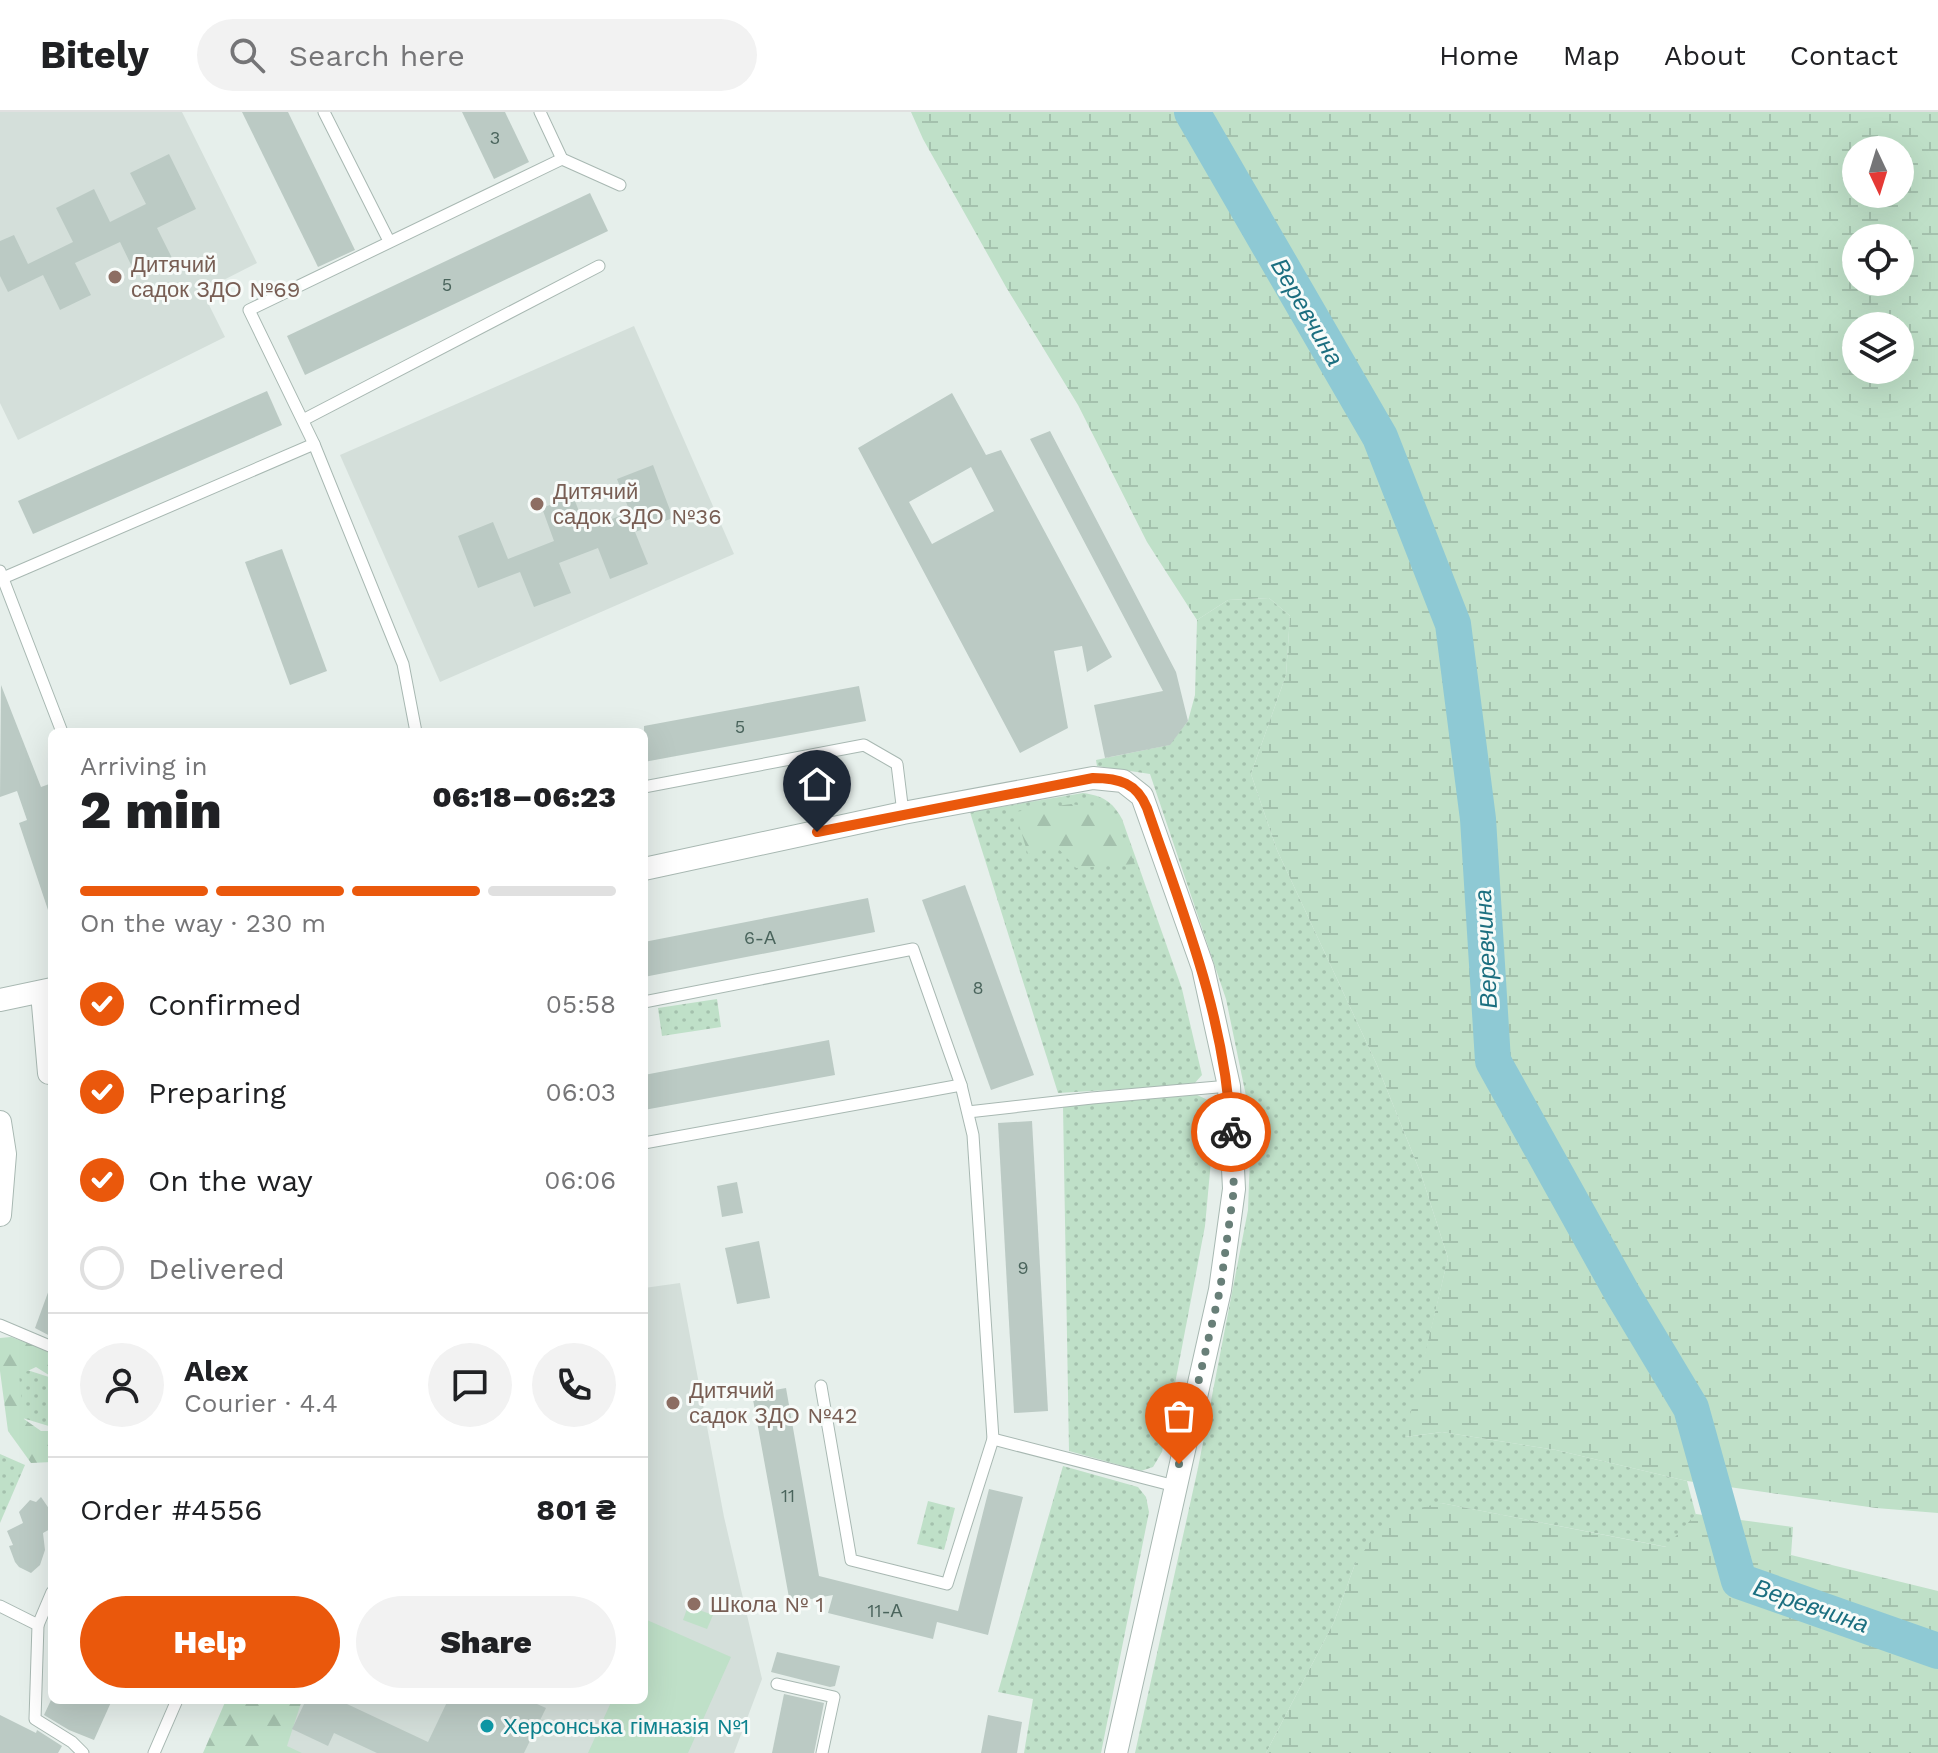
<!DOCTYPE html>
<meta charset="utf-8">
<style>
:root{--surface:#fff;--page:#f2f2f2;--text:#202124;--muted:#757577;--line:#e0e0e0;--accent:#ea580c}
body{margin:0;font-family:"Work Sans",sans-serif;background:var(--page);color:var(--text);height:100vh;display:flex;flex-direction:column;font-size:30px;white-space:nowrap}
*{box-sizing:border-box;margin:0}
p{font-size:26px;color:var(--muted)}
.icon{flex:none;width:44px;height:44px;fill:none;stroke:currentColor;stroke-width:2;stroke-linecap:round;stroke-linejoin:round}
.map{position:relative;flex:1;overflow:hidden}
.panel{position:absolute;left:48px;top:616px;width:600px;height:976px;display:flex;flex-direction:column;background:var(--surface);border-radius:12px;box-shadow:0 8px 32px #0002}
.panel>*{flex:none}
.needle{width:52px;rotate:176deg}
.tools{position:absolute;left:1842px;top:24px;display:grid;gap:16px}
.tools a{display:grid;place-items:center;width:72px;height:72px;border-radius:50%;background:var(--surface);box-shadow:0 8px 32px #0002;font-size:40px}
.pin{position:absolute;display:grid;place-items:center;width:68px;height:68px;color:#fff;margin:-82px -34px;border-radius:50% 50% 50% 0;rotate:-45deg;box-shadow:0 0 8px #0007}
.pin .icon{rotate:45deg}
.courier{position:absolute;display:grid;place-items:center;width:80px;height:80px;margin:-40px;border:6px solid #ea580c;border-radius:50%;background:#fff;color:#222;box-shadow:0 2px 10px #0007}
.summary em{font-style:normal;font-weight:800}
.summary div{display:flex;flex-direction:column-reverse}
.summary{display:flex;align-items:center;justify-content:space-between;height:136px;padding:0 32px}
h1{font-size:52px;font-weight:800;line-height:60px}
.bar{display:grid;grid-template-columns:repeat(4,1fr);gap:12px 8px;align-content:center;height:96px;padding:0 32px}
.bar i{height:10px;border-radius:6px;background:var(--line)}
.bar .on{background:var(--accent)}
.bar p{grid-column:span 4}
.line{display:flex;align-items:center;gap:20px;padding:0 32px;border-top:2px solid var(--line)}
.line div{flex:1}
.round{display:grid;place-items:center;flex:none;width:84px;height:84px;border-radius:42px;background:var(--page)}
ol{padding:0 32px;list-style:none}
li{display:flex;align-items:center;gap:24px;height:88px}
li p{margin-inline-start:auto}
li .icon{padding:8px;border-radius:50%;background:var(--accent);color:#fff;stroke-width:4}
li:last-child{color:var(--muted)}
li i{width:44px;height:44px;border:4px solid var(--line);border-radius:50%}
.cta{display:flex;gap:16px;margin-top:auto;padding:16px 32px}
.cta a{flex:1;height:92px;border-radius:48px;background:var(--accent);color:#fff;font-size:32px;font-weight:800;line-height:92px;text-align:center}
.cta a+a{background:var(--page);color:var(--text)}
header{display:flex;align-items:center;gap:48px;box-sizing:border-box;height:112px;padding:0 40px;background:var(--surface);border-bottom:2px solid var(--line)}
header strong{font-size:38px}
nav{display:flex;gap:44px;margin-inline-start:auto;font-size:28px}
.search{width:560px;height:72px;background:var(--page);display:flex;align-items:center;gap:20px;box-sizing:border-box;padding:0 28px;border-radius:44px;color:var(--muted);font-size:30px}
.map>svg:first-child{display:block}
.built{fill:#d4dfda}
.grass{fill:url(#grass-dots)}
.forest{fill:url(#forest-firs)}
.wetland{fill:url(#wetland-marsh);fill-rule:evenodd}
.pitch{fill:#bfe0c8}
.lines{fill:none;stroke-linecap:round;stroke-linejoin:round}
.river{stroke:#8ec9d4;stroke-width:36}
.building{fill:#bbcac4;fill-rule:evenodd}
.service-casing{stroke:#a8b8b2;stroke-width:13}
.minor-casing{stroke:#a8b8b2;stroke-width:24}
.service{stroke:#fff;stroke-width:11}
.minor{stroke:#fff;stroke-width:22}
.done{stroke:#687f78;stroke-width:8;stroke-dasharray:0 14.4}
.route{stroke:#ea580c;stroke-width:10}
.education-dot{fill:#8d6e63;stroke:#f7fbf9;stroke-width:3}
.culture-dot{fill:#0f9aa8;stroke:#f7fbf9;stroke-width:3}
.labels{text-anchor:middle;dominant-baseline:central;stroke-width:6;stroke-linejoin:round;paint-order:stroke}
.number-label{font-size:18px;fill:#4a645c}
.education-label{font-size:22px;fill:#785e54;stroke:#f7fbf9;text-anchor:start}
.culture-label{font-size:22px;fill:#0d838f;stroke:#f7fbf9;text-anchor:start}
.water-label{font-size:24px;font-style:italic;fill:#1c6f80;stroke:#f7fbf9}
</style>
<header>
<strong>Bitely</strong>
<div class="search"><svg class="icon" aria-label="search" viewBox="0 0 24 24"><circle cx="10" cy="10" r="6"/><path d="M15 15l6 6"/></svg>Search here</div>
<nav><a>Home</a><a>Map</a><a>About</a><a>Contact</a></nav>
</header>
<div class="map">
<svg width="1938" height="1641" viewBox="0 0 1938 1641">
<defs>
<pattern id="grass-dots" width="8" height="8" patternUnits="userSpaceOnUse" patternTransform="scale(2)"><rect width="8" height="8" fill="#bfe0c8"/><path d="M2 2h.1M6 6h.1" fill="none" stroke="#a4c1ad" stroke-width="1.8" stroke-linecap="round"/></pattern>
<pattern id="forest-firs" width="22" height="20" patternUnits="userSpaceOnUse" patternTransform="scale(2)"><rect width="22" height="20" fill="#bfe0c8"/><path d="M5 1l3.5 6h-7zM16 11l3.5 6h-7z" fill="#a4c1ad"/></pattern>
<pattern id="wetland-marsh" width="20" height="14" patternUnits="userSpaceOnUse" patternTransform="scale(2)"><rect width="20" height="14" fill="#bfe0c8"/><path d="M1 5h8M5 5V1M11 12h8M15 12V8" fill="none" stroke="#a4c1ad"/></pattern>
</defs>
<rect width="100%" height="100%" fill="#e6efeb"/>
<g class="built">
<polygon points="0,0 182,0 257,151 202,179 225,225 18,328 0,291"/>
<polygon points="634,214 734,442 440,570 340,343"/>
<polygon points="680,1171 724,1405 762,1567 734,1641 234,1641 259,1588 644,1588 644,1176"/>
</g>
<g class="grass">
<polygon points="1269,486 1290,504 1286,563 1251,662 1277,738 1377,953 1421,1062 1448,1146 1406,1325 1442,1320 1556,1338 1687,1369 1697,1407 1667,1435 1441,1391 1355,1452 1334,1510 1266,1641 1135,1641 1198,1356 1248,1098 1250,1044 1246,984 1226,887 1150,662 1097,654 1096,648 1169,633 1188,609 1195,583 1197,508 1228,488"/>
<path d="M1083 681C1103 684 1112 689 1122 707L1182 877 1202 963 1193 973 1058 981 970 700Z"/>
<polygon points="717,887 721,915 662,924 658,896"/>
<polygon points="1197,983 1210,989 1214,1016 1205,1114 1162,1340 1153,1355 1141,1359 1069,1339 1063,994"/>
<polygon points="21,1256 52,1266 52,1315 6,1301"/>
<polygon points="0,1342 25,1353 0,1411"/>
<polygon points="1063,1354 1138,1375 1146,1385 1149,1400 1101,1641 1024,1641 1033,1587 998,1580"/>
<polygon points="928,1389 955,1396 944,1438 917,1432"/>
</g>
<g class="forest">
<polygon points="1071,692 1111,698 1135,752 1076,756 1057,735 1028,742 1015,700"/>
<polygon points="11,1225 52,1240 52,1265 36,1255 19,1263 24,1307 41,1319 52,1319 52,1350 31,1351 8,1319 0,1259 0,1226"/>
<polygon points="226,1588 302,1588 287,1634 302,1641 203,1641"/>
</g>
<g class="wetland">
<path d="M911 0H1938V1401L1876 1396 1687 1369 1556 1338 1442 1320 1405 1325 1448 1146 1421 1062 1377 953 1277 738 1251 662 1286 563 1290 504 1269 486 1228 488 1197 508 1147 430 1078 293 1006 175 923 27ZM1856 38H1900V82H1856ZM1856 126H1900V170H1856ZM1856 214H1900V258H1856Z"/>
<polygon points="1441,1391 1666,1435 1696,1402 1793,1415 1791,1443 1938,1479 1938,1641 1266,1641 1334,1510 1355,1452 1382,1413 1403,1400"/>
</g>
<g class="pitch">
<polygon points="688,1494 713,1503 707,1517 683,1508"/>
<polygon points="647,1508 731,1545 688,1641 588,1641 612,1588 644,1588 644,1515"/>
</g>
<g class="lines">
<polyline class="river" points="1192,0 1380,325 1453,512 1478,707 1493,949 1622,1181 1691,1296 1739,1469 1938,1539"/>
</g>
<g class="building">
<polygon points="242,0 288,0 355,138 318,155"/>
<polygon points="462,0 505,0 529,50 494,67"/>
<polygon points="169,42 196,97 157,116 172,146 136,163 120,130 75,151 91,183 60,198 43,163 8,180 0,164 0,129 14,123 28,152 73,130 56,96 94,77 110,110 146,92 130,61"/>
<polygon points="590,81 608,119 305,263 287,224"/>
<polygon points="267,279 282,313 33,422 18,389"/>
<path d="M952 281 986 343 1001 338 1112 545 1087 560 1082 534 1054 539 1068 616 1020 641 858 336ZM971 355 994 399 932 432 909 390Z"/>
<polygon points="1050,319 1176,560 1188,609 1170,633 1105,646 1094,593 1163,579 1030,327"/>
<polygon points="653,353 673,406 635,420 648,452 610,467 598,436 559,451 571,481 534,495 520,460 478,476 458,424 493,410 508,447 554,429 542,396 573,384 586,417 630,400 617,367"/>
<polygon points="282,437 327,559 290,573 245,450"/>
<polygon points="1,573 41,675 52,671 52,800 49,801 19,711 27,708 17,679 0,685"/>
<polygon points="859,574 866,609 644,650 644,614"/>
<polygon points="965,773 1034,963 991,978 922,788"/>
<polygon points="868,786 875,820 644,865 644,830"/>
<polygon points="829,928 835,963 644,998 644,963"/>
<polygon points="1032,1009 1048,1299 1014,1301 998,1011"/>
<polygon points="737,1070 743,1101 722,1105 717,1074"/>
<polygon points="759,1129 770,1186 737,1192 725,1136"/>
<polygon points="50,1175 52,1175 52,1225 35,1216"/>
<polygon points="786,1276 819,1464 958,1499 989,1377 1023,1385 988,1523 937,1510 933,1527 828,1501 833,1483 790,1491 752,1282"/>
<polygon points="41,1385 52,1401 52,1416 43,1421 45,1438 40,1453 31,1461 19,1455 15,1450 9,1434 13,1433 7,1419 23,1411 19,1400 30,1388 36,1390"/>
<polygon points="777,1540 840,1554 835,1574 830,1575 771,1560"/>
<polygon points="784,1582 824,1591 814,1641 772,1641"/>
<polygon points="51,1588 112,1588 94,1628 69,1618 44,1603"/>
<polygon points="306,1588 349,1588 347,1592 428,1630 448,1588 528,1588 546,1596 524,1641 377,1641 334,1621 328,1634 292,1617"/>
<polygon points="0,1603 36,1621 37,1618 62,1634 58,1641 0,1641"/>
<polygon points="988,1603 1022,1610 1017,1641 981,1641"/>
</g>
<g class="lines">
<defs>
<g id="service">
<polyline points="324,0 389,129"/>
<polyline points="540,0 562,47 620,73"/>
<polyline points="303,308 599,154"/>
<polyline points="314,332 249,198 562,47"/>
<polyline points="0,459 62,620"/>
<polyline points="3,466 314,332 403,552 416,620"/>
<polyline points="644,675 864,633 897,652 903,701"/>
<polyline points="644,890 913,837 961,973 644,1031"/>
<polyline points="968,1000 1092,986 1229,974"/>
<polyline points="0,1213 52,1235"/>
<polyline points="821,1274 851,1448 947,1472 993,1327 973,1023 961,973"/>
<polyline points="993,1327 1175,1374"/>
<polyline points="0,1494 38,1513 35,1607 72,1630 83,1641"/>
<polyline points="38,1513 52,1480"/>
<polyline points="777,1572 834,1585 822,1641"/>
<polyline points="154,1641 177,1588"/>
</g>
<g id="minor">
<polyline points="644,757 903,701 1093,666 1123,669 1142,684 1203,856 1229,974 1234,1077 1220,1178 1116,1641"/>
<polyline points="42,881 49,961"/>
<polyline points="0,888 52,877"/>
<polyline points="0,1010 5,1042 0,1103"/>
</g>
</defs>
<use href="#service" class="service-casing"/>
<use href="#minor" class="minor-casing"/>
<use href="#service" class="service"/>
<use href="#minor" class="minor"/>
</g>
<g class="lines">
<polyline class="done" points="1179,1352 1220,1178 1234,1077 1231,1020"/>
<path class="route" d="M817 720 1093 666C1119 666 1137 671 1147 696 1184 804 1225 905 1231 1020"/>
</g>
<g class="education-dot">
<circle cx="115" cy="165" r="8"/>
<circle cx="537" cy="392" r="8"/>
<circle cx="673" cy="1291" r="8"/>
<circle cx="694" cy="1492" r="8"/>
</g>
<circle class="culture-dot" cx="487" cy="1614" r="8"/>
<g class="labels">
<g class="number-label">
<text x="495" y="25">3</text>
<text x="447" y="172">5</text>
<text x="740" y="614">5</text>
<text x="760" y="825">6-А</text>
<text x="978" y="875">8</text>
<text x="1023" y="1155">9</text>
<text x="788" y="1383">11</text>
<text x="885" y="1498">11-А</text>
</g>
<g class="education-label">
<text x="131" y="152">Дитячий<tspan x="131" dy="25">садок ЗДО №69</tspan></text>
<text x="553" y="379">Дитячий<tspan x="553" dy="25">садок ЗДО №36</tspan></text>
<text x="689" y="1278">Дитячий<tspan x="689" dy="25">садок ЗДО №42</tspan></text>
<text x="710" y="1492">Школа № 1</text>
</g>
<g class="culture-label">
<text x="503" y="1614">Херсонська гімназія №1</text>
</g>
<g class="water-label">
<text transform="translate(1307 200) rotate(60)">Веревчина</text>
<text transform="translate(1486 837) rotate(-93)">Веревчина</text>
<text transform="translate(1811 1494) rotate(19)">Веревчина</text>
</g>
</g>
</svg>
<div class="tools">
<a><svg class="needle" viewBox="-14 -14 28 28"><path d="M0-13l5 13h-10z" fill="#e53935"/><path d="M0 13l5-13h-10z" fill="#757577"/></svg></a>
<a><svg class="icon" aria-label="locate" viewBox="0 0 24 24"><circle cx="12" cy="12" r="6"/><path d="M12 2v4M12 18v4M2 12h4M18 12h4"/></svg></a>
<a><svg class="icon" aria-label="layers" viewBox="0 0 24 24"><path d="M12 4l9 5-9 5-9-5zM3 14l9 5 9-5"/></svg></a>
</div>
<div class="pin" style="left:1179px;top:1352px;background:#ea580c"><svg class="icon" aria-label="bag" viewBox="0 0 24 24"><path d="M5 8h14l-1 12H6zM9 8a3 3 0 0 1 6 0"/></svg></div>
<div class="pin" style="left:817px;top:720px;background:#1f2937"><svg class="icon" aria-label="home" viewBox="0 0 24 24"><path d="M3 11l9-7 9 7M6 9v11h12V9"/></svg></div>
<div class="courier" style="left:1231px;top:1020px"><svg class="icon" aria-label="bike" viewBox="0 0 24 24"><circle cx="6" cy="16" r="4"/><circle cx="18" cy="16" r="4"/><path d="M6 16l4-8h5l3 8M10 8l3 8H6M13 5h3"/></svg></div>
<section class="panel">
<div class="summary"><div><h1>2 min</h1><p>Arriving in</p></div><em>06:18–06:23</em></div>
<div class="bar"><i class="on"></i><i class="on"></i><i class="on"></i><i></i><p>On the way · 230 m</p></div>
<ol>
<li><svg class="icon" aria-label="check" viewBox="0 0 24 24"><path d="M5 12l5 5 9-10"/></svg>Confirmed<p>05:58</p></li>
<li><svg class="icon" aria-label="check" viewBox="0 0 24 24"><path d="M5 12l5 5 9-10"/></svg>Preparing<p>06:03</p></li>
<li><svg class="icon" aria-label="check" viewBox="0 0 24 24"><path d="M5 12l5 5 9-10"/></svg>On the way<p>06:06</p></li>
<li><i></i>Delivered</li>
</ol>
<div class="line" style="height:144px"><a class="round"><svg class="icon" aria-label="person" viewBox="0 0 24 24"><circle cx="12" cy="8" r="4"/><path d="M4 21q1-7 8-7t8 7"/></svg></a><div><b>Alex</b><p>Courier · 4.4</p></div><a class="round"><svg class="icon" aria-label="chat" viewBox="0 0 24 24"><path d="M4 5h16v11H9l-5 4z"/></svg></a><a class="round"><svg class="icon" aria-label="phone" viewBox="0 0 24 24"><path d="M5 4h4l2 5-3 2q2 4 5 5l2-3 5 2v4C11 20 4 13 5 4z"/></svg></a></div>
<div class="line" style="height:104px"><div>Order #4556</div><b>801 ₴</b></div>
<div class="cta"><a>Help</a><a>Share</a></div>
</section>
</div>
